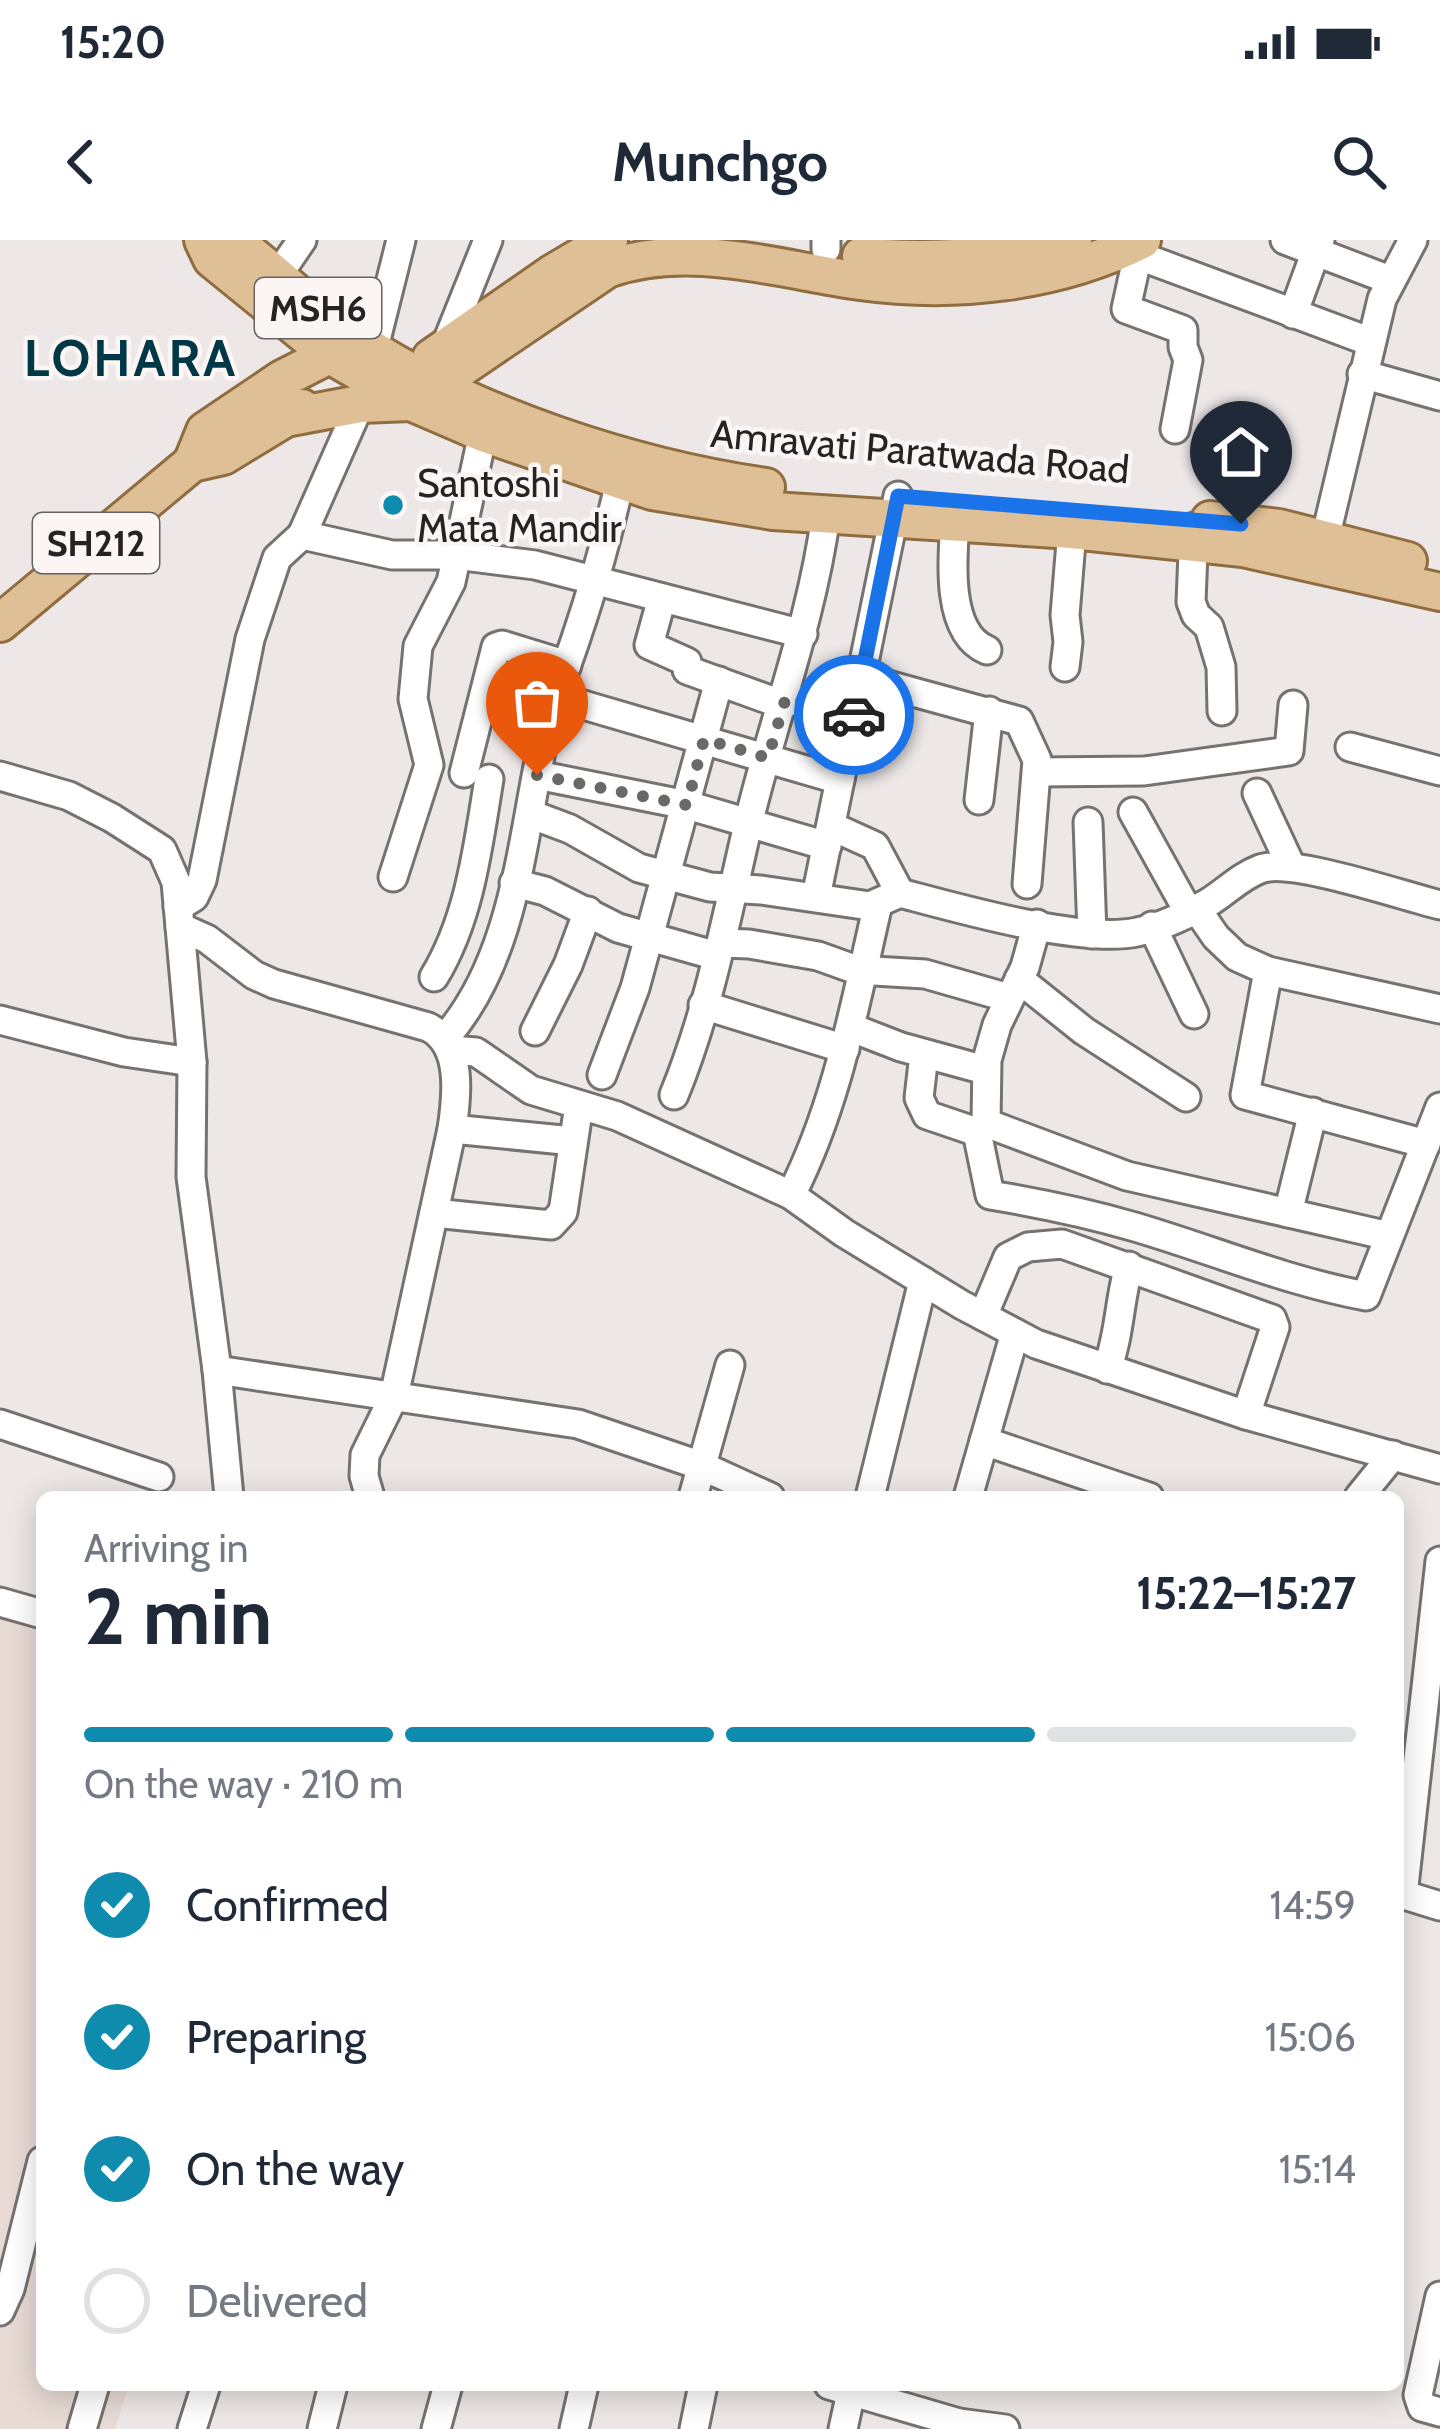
<!DOCTYPE html>
<meta charset="utf-8">
<style>
:root{--surface:#fff;--page:#f6f6f7;--text:#1f2937;--muted:#747a83;--line:#e0e1e3;--accent:#0f8bad}
body{margin:0;font-family:Cabin,sans-serif;background:var(--page);color:var(--text);height:100vh;display:flex;flex-direction:column;font-size:45px;white-space:nowrap}
*{box-sizing:border-box;margin:0}
p{font-size:39px;color:var(--muted)}
.icon{flex:none;width:66px;height:66px;fill:none;stroke:currentColor;stroke-width:2;stroke-linecap:round;stroke-linejoin:round}
.map{position:relative;flex:1;overflow:hidden}
.side{position:absolute;left:36px;top:1251px;width:1368px;height:900px;display:flex;flex-direction:column;background:var(--surface);border-radius:18px;box-shadow:0 6px 30px #0003}
.side>*{flex:none}
.pin{position:absolute;display:grid;place-items:center;width:102px;height:102px;color:#fff;margin:-123px -51px;border-radius:50% 50% 50% 0;rotate:-45deg;box-shadow:0 0 12px #0007}
.pin .icon{rotate:45deg}
.courier{position:absolute;display:grid;place-items:center;width:120px;height:120px;margin:-60px;border:9px solid #1a73e8;border-radius:50%;background:#fff;color:#222;box-shadow:0 3px 15px #0007}
.overview em{font-style:normal;font-weight:700}
.overview div{display:flex;flex-direction:column-reverse}
.overview{display:flex;align-items:center;justify-content:space-between;height:204px;padding:0 48px}
h1{font-size:78px;font-weight:700;line-height:90px}
.bar{display:grid;grid-template-columns:repeat(4,1fr);gap:18px 12px;align-content:center;height:144px;padding:0 48px}
.bar i{height:15px;border-radius:9px;background:var(--line)}
.bar .on{background:var(--accent)}
.bar p{grid-column:span 4}
ol{padding:0 48px;list-style:none}
li{display:flex;align-items:center;gap:36px;height:132px}
li p{margin-inline-start:auto}
li .icon{padding:12px;border-radius:50%;background:var(--accent);color:#fff;stroke-width:4}
li:last-child{color:var(--muted)}
li i{width:66px;height:66px;border:6px solid var(--line);border-radius:50%}
.status{display:flex;justify-content:space-between;align-items:center;height:84px;padding:0 60px;background:var(--surface);direction:ltr}
.status svg{height:33px;fill:currentColor}
header{display:flex;justify-content:space-between;align-items:center;height:156px;padding:0 48px;background:var(--surface);font-size:54px;font-weight:700}
.map>svg:first-child{display:block}
.built{fill:#e8dbd6}
.lines{fill:none;stroke-linecap:round;stroke-linejoin:round}
.minor-casing{stroke:#767270;stroke-width:33}
.major-casing{stroke:#906d40;stroke-width:42}
.minor{stroke:#fff;stroke-width:27}
.major{stroke:#dfbf96;stroke-width:36}
.done{stroke:#6b6868;stroke-width:12;stroke-dasharray:0 21.6}
.route{stroke:#1a73e8;stroke-width:15}
.poi-dot{fill:#0f8bad;stroke:#fbf6f4;stroke-width:4.5}
.labels{text-anchor:middle;dominant-baseline:central;stroke-width:9;stroke-linejoin:round;paint-order:stroke}
.shield{fill:#fbf6f4;stroke:#656262;stroke-width:3}
.shield-label{font-size:36px;font-weight:bold;fill:#252323}
.street-label{font-size:39px;fill:#252323;stroke:#fbf6f4}
.poi-label{font-size:39px;fill:#252323;stroke:#fbf6f4;text-anchor:start}
.district-label{font-size:51px;font-weight:bold;letter-spacing:3px;fill:#003848;stroke:#fbf6f4}
</style>
<div class="status"><b>15:20</b><svg viewBox="0 0 49 12"><path d="M0 12V9h3v3zM5 12V6h3v6zM10 12V3h3v9zM15 12V0h3v12zM26 1h20v11H26zM47 4h2v5h-2z"/></svg></div>
<header><svg class="icon" aria-label="back" viewBox="0 0 24 24"><path d="M15 5l-7 7 7 7"/></svg>Munchgo<svg class="icon" aria-label="search" viewBox="0 0 24 24"><circle cx="10" cy="10" r="6"/><path d="M15 15l6 6"/></svg></header>
<div class="map">
<svg width="1440" height="2189" viewBox="0 0 1440 2189">
<rect width="100%" height="100%" fill="#ede8e7"/>
<polygon class="built" points="0,1362 42,1373 42,2145 129,2145 115,2189 0,2189"/>
<g class="lines">
<defs>
<g id="minor">
<polyline points="1123,0 1145,18 1371,102"/>
<polyline points="1285,0 1390,40"/>
<polyline points="826,9 826,0"/>
<polyline points="1138,14 1126,69 1183,90 1183,107 1188,120 1175,189"/>
<polyline points="278,35 302,0"/>
<polyline points="1293,74 1320,0"/>
<polyline points="376,100 401,0"/>
<polyline points="443,112 488,0"/>
<polyline points="1362,134 1440,156"/>
<path d="M955 283C952 320 946 393 987 410"/>
<polyline points="1194,287 1191,362 1196,375 1209,387 1221,427 1222,471"/>
<polyline points="302,295 360,164"/>
<polyline points="1325,299 1382,59 1413,0"/>
<polyline points="662,358 649,405 687,422 687,430 784,465"/>
<polyline points="1065,427 1068,402 1065,375 1072,290"/>
<polyline points="862,438 1019,481 1037,520 1027,644"/>
<polyline points="556,457 840,540"/>
<polyline points="786,457 853,477"/>
<polyline points="1350,507 1440,531"/>
<polyline points="1037,532 1144,531 1289,511 1293,465"/>
<polyline points="464,533 496,407 502,405 567,425"/>
<polyline points="537,535 687,565 827,606"/>
<polyline points="0,536 69,556 112,578 162,610 176,642 192,822 191,937 217,1130 229,1257"/>
<polyline points="1257,553 1291,626"/>
<polyline points="979,560 989,471"/>
<polyline points="1133,572 1188,671"/>
<polyline points="530,574 570,589 639,628 710,647 761,650 870,666 900,653"/>
<polyline points="1088,582 1092,694"/>
<path d="M831 586 875 606 900 653C957 668 1082 704 1137 692 1158 688 1187 675 1206 664 1225 653 1239 637 1260 629 1290 617 1403 656 1440 665"/>
<polyline points="393,637 429,525 413,459 418,406 451,342 483,193"/>
<polyline points="514,643 545,651 618,688 717,716"/>
<polyline points="816,657 898,256"/>
<polyline points="178,667 194,657 202,640 250,399 277,318 302,295 392,315 456,315 535,325 803,394"/>
<polyline points="1196,668 1216,697 1237,717 1268,731 1440,769"/>
<path d="M1037 684 1025 727 997 785 987 820 986 883 977 892 990 955C1039 963 1087 973 1135 987 1213 1010 1286 1041 1366 1056L1440 867"/>
<polyline points="1152,686 1194,774"/>
<path d="M180 687 207 699 254 735 274 744 428 787C463 804 457 856 452 889L394 1156 365 1215 364 1236 370 1257"/>
<polyline points="721,703 749,704 818,716 857,730 925,734 1009,758"/>
<polyline points="1268,731 1245,855 1426,904"/>
<path d="M434 737C470 678 478 606 489 539"/>
<polyline points="1019,739 1084,791 1186,857"/>
<polyline points="703,765 845,809"/>
<polyline points="0,780 124,812 192,822"/>
<polyline points="852,788 901,807 985,830"/>
<polyline points="535,791 568,725 588,671"/>
<path d="M445 798C518 715 522 590 546 488 554 455 568 424 578 392 595 342 608 293 620 242"/>
<polyline points="451,810 476,812 531,850 617,876 791,955 844,993 962,1065 1036,1104 1246,1175 1440,1229"/>
<polyline points="924,814 919,858 927,875 977,892"/>
<polyline points="602,835 635,748 719,441"/>
<path d="M674 855C709 770 726 679 747 589 772 482 811 385 826 275"/>
<polyline points="986,883 1127,936 1389,996"/>
<polyline points="452,889 573,901"/>
<path d="M791 955C838 863 855 763 878 664"/>
<polyline points="434,973 551,985 563,972 579,865"/>
<polyline points="1288,973 1313,872"/>
<polyline points="983,1076 1008,1017 1028,1007 1062,1004 1272,1079 1275,1087 1246,1175"/>
<path d="M1107 1129C1120 1094 1119 1061 1129 1026"/>
<polyline points="217,1130 578,1184 702,1226 770,1257"/>
<polyline points="0,1184 159,1237"/>
<polyline points="984,1201 1149,1257"/>
<polyline points="693,1257 730,1125"/>
<polyline points="870,1257 923,1041"/>
<polyline points="968,1257 1015,1093"/>
<polyline points="1359,1257 1393,1215"/>
<polyline points="0,1362 42,1374"/>
<polyline points="1398,1653 1440,1666"/>
<polyline points="1403,1655 1440,1321"/>
<polyline points="1440,2056 1418,2155 1422,2167 1440,2172"/>
<polyline points="0,2071 10,2049 42,1921"/>
<polyline points="829,2145 959,2183 957,2189"/>
<polyline points="959,2183 1005,2189"/>
<polyline points="82,2189 95,2145"/>
<polyline points="192,2189 206,2145"/>
<polyline points="322,2189 333,2145"/>
<polyline points="436,2189 448,2145"/>
<polyline points="574,2189 584,2145"/>
<polyline points="694,2189 703,2145"/>
<polyline points="843,2189 851,2152"/>
</g>
<g id="major">
<polyline points="203,0 212,19 330,115 411,162 483,193 652,251 773,271 1072,290 1243,308 1440,352"/>
<path d="M233 0C276 33 316 74 362 103 474 176 634 228 766 247"/>
<path d="M861 16C934 24 1002 16 1073 0"/>
<polyline points="431,118 553,33 609,0"/>
<path d="M285 178 360 164 411 162 607 29C688 0 776 29 860 41 953 54 1057 43 1142 0"/>
<polyline points="192,223 205,191 282,139 347,106"/>
<polyline points="1210,280 1279,288 1408,321"/>
<polyline points="0,383 192,223 223,216 302,168"/>
</g>
</defs>
<use href="#minor" class="minor-casing"/>
<use href="#major" class="major-casing"/>
<use href="#minor" class="minor"/>
<use href="#major" class="major"/>
</g>
<g class="lines">
<polyline class="done" points="537,535 687,565 704,499 768,518 786,457 854,475"/>
<polyline class="route" points="854,475 898,256 1241,284"/>
</g>
<circle class="poi-dot" cx="393" cy="265" r="12"/>
<g class="labels">
<g class="shield">
<rect x="255" y="38" width="126" height="60" rx="9"/>
<rect x="33" y="273" width="126" height="60" rx="9"/>
</g>
<g class="shield-label">
<text x="318" y="68">MSH6</text>
<text x="96" y="303">SH212</text>
</g>
<g class="street-label">
<text transform="translate(920 211) rotate(5)">Amravati Paratwada Road</text>
</g>
<g class="poi-label">
<text x="417" y="243">Santoshi<tspan x="417" dy="45">Mata Mandir</tspan></text>
</g>
<g class="district-label">
<text x="131" y="118">LOHARA</text>
</g>
</g>
</svg>
<div class="pin" style="left:537px;top:535px;background:#ea580c"><svg class="icon" aria-label="bag" viewBox="0 0 24 24"><path d="M5 8h14l-1 12H6zM9 8a3 3 0 0 1 6 0"/></svg></div>
<div class="pin" style="left:1241px;top:284px;background:#1f2937"><svg class="icon" aria-label="home" viewBox="0 0 24 24"><path d="M3 11l9-7 9 7M6 9v11h12V9"/></svg></div>
<div class="courier" style="left:854px;top:475px"><svg class="icon" aria-label="car" viewBox="0 0 24 24"><path d="M5 17H2v-5l4-1 3-4h7l3 4 3 1v5h-3M9 17h6M6 11h13"/><circle cx="7" cy="17" r="2"/><circle cx="17" cy="17" r="2"/></svg></div>
<section class="side">
<div class="overview"><div><h1>2 min</h1><p>Arriving in</p></div><em>15:22–15:27</em></div>
<div class="bar"><i class="on"></i><i class="on"></i><i class="on"></i><i></i><p>On the way · 210 m</p></div>
<ol>
<li><svg class="icon" aria-label="check" viewBox="0 0 24 24"><path d="M5 12l5 5 9-10"/></svg>Confirmed<p>14:59</p></li>
<li><svg class="icon" aria-label="check" viewBox="0 0 24 24"><path d="M5 12l5 5 9-10"/></svg>Preparing<p>15:06</p></li>
<li><svg class="icon" aria-label="check" viewBox="0 0 24 24"><path d="M5 12l5 5 9-10"/></svg>On the way<p>15:14</p></li>
<li><i></i>Delivered</li>
</ol>
</section>
</div>
